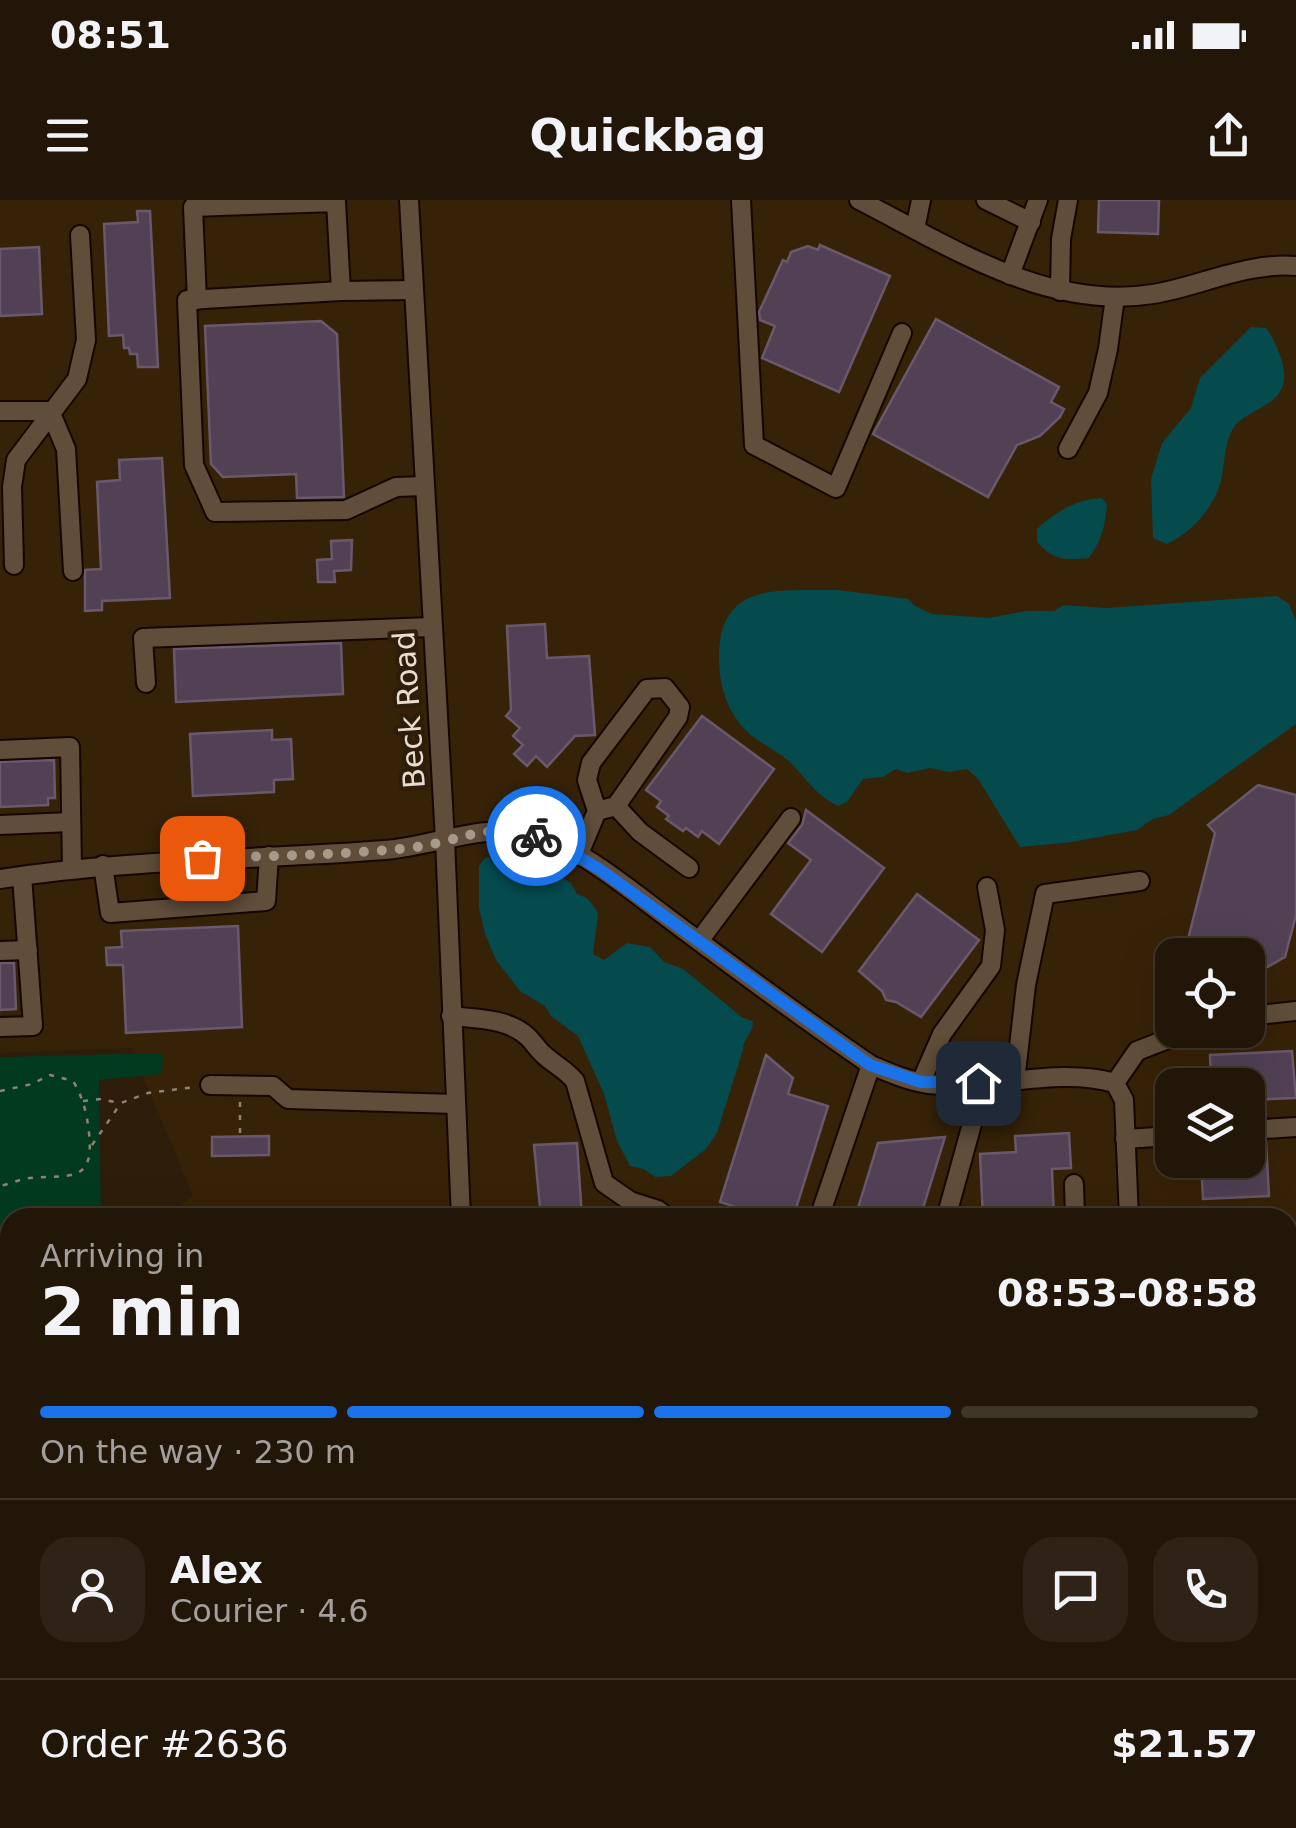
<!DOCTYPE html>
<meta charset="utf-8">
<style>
:root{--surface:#221608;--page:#2e2316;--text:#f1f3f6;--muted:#a29f9c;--line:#3f3529;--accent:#1a73e8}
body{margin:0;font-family:"DejaVu Sans",sans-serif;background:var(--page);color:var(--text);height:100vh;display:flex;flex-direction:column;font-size:38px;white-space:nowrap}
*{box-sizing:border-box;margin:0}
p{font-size:32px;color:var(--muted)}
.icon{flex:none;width:55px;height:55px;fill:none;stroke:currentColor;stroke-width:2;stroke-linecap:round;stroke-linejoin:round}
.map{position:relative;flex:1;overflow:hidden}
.panel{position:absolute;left:0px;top:1008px;width:1298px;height:622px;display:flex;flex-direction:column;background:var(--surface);border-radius:30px 30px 0 0;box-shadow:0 10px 40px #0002,0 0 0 2px var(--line)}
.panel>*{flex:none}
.tools{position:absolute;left:1155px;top:738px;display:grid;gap:20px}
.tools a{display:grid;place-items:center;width:110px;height:110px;border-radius:20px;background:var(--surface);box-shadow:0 10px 40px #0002,0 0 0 2px var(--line);font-size:50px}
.pin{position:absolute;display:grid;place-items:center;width:85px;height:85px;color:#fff;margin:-42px;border-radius:20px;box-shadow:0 5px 15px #0006}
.courier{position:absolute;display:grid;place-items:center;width:100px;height:100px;margin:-50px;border:8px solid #1a73e8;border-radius:50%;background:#fff;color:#222;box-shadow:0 2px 12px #0007}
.head em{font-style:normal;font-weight:700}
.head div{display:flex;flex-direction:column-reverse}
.head{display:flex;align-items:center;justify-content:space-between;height:170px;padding:0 40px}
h1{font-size:65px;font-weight:700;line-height:75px}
.bar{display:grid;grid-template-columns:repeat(4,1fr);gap:15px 10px;align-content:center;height:120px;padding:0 40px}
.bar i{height:12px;border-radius:8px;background:var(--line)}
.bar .on{background:var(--accent)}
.bar p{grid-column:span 4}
.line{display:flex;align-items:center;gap:25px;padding:0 40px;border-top:2px solid var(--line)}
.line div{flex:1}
.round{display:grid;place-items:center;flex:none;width:105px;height:105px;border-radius:30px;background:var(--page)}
.status{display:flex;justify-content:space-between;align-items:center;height:70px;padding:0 50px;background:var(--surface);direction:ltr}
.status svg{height:28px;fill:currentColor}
header{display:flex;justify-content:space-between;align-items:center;height:130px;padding:0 40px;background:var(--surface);font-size:45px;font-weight:700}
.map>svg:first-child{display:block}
.built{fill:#362207;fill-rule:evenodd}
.green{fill:#023a1f}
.water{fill:#054a4d}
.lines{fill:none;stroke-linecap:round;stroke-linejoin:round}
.stream{stroke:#054a4d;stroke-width:5}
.building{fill:#524155;stroke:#6a586d;stroke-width:2.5}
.minor-casing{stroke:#150700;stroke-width:22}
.path{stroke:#918374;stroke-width:2.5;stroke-dasharray:5 8;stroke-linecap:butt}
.minor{stroke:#604e3a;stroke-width:18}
.done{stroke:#a79a8b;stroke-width:10;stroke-dasharray:0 18}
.route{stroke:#1a73e8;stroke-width:12}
.labels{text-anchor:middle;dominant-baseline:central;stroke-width:8;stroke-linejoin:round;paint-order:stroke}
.street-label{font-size:30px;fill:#e8ddd1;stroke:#2d1d0a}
</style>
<div class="status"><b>08:51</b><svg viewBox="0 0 49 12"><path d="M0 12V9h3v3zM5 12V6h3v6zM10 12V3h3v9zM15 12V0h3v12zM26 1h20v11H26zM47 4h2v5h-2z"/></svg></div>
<header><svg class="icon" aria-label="menu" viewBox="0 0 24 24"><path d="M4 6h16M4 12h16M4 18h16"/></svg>Quickbag<svg class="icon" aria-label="share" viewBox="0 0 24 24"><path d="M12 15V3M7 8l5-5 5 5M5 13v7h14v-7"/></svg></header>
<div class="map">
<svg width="1296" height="1628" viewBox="0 0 1296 1628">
<rect width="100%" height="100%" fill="#2d1d0a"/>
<path class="built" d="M0 0H1296V1628H0V1114L10 1113V1620H1288V1018L166 1017 193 995 131 848 0 853ZM1172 755H1248V830H1172ZM1172 885H1248V960H1172Z"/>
<g class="green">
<polygon points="163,853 162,874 99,880 101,1017 10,1018 10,1117 0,1117 0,857"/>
<polygon points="10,1313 10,1419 0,1420 0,1314"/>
</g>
<g class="water">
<path d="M1251 127 1266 128C1275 140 1286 164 1284 180 1280 208 1248 208 1234 227 1224 242 1225 263 1221 280 1215 307 1191 333 1167 344L1153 338 1151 279 1162 243 1191 208 1200 178Z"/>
<path d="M1102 298 1107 304C1105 326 1102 340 1089 358 1065 360 1054 361 1037 342V329C1055 312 1077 299 1102 298Z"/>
<path d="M838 390 908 399 915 406 932 414 989 418 1026 411H1054L1064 405 1107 408 1277 396 1289 404 1296 421V524L1169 615 1153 619 1137 630 1072 642 1020 647 978 579 967 569 949 572 930 568 907 573 896 569 883 577 863 579 847 602 838 606C817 596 807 580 792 564 781 552 754 542 740 524 725 505 719 482 719 459 718 380 779 391 838 390Z"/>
<path d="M495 657 509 662 531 659 571 683 577 694 587 698 596 709 598 715 593 754 604 760 627 743 650 747 664 762 683 769 743 818 753 821C754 832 743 838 743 850L717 933 706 949 671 976 655 977 644 969 630 966 617 941 604 894 578 836 551 816 545 806 520 791 496 760 485 734 479 708V666L485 658Z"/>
</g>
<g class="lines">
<g class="stream">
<polyline points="1288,1617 1296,1619"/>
<polyline points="928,1620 933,1628"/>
<polyline points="1158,1628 1214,1625 1234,1620"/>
</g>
</g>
<g class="building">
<polygon points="1099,0 1159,0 1158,34 1098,32"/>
<polygon points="137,11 150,11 158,167 138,167 137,154 130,154 129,148 124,148 123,135 109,136 104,24 138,22"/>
<polygon points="820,45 890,76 839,192 762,158 775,126 760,120 759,112 783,60 787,62 791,52 808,46 818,50"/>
<polygon points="39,47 42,114 0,116 0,49"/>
<polygon points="936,119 1059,187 1051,202 1064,209 1060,217 1040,236 1017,245 988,297 873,234"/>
<polygon points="321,121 337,134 344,297 297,298 296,274 223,277 211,264 205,126"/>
<polygon points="162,258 170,398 102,401 102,410 85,411 85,370 101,369 97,282 120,280 119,260"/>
<polygon points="352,340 351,370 334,371 335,382 318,382 317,360 332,359 331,341"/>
<polygon points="545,424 547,458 589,456 595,535 575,536 547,567 536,556 527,566 514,554 523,545 513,536 520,528 506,516 511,510 507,426"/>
<polygon points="341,443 343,494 176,502 174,449"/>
<polygon points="702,516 774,569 719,644 702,631 698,637 686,628 683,631 666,619 669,616 657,607 661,601 646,590"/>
<polygon points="272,530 272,540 291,539 293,579 274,580 274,592 193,596 190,534"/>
<polygon points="54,560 55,598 48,598 48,605 0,607 0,562"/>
<polygon points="1258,585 1296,595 1296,715 1285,757 1248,778 1248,755 1184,755 1215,633 1208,625"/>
<polygon points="806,610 884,668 822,752 771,714 811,660 788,643 802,625"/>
<polygon points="917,694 979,740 921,817 896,802 886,800 882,791 859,771"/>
<polygon points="238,726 242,827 126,833 123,765 107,765 106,748 122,747 121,731"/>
<polygon points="0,763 14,763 16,809 0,810"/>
<polygon points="1292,851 1296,898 1248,900 1248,885 1211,885 1210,855"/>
<polygon points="766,855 793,878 788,894 828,906 793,1018 770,1018 720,1002"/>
<polygon points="1069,933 1071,968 1052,969 1054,1018 983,1018 980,954 1016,952 1015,936"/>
<polygon points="269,936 269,955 212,956 212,937"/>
<polygon points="945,937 920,1018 855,1018 878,943"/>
<polygon points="1266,942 1269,996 1203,999 1201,960 1248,960 1248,943"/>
<polygon points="577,943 582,1018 541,1018 534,945"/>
</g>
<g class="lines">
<defs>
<g id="minor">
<polyline points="409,0 445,640 461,1018"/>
<polyline points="741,0 754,245 836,288 902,133"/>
<path d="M859 0C949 46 1047 111 1153 94 1201 86 1247 62 1296 66"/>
<polyline points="986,0 1031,22"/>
<polyline points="915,29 921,0"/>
<polyline points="1010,75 1038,0"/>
<polyline points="341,91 187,100 194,265 215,312 346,310 396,287 424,286"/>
<polyline points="1060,91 1061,39 1068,0"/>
<polyline points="197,100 193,7 336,2 341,91 414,90"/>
<polyline points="0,211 50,211"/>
<polyline points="50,211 66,249 73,371"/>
<polyline points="1068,249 1098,193 1108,149 1115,97"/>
<polyline points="14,365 12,287 16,260 77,179 86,140 80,35"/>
<polyline points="146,483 143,438 431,427"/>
<polyline points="0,550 70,547 72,668"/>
<polyline points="616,606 640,632 689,668"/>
<polyline points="0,625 71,622"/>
<polyline points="578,656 597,611 587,580 591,563 647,489 665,488 680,507 678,517 616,606 597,611"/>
<polyline points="103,665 110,713 266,701 269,656"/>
<path d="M0 679C128 659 256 660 385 650 443 645 489 618 548 639 590 655 643 700 680 727 743 774 806 821 871 865 890 873 908 881 929 884 991 891 1055 866 1115 883L1124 900 1129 1018"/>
<polyline points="699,741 791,618"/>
<polyline points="0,751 28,750"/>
<path d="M451 816C476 819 508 818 528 837 534 843 538 850 544 855 555 865 566 870 575 881L604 983 630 1001 658 1010 668 1018"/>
<polyline points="1248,816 1296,811"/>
<polyline points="0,827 33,826 22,676"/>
<polyline points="1015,881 1026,785 1045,694 1140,681"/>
<polyline points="921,882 942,834 991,766 995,730 987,687"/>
<polyline points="1115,883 1137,851 1191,830"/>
<polyline points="210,885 273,886 288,899 455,904"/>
<polyline points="1248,930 1296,927"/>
<polyline points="1125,939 1172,936"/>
<polyline points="1074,984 1075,1018"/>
<polyline points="819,1018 871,865"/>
<polyline points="946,1018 975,913 978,883"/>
<polyline points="1288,1285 1296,1287"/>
<polyline points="346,1620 346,1628"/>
<polyline points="488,1620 489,1628"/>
<polyline points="300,1628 302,1620"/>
</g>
</defs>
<use href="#minor" class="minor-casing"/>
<g class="path">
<path d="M0 891 32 884 50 875 73 881C83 897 87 914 89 933 95 985 68 974 30 978 20 979 10 984 0 986"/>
<polyline points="83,901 101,899 119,903"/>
<polyline points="240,902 240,936"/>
<polyline points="92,945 121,903 148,893 195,887"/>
</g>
<use href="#minor" class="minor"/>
</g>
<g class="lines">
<path class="done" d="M202 658C271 656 340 655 409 648 457 643 486 621 536 636"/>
<polyline class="route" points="536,636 552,640 602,671 870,865 921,882 978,883"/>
</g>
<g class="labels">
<g class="street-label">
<text transform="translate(409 510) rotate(-94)">Beck Road</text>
</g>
</g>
</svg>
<div class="tools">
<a><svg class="icon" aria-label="locate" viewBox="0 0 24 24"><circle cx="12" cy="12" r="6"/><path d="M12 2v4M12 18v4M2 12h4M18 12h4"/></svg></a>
<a><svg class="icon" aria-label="layers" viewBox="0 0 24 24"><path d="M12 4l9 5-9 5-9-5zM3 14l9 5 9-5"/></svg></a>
</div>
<div class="pin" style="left:202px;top:658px;background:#ea580c"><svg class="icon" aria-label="bag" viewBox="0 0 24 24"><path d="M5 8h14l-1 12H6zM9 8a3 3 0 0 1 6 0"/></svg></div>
<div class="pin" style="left:978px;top:883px;background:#1f2937"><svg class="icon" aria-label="home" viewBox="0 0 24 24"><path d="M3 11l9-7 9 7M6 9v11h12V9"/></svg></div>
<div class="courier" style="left:536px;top:636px"><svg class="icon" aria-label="bike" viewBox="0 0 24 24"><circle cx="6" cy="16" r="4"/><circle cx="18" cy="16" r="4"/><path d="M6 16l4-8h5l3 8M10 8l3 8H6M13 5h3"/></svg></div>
<section class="panel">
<div class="head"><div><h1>2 min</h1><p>Arriving in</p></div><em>08:53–08:58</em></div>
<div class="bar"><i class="on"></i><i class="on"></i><i class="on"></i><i></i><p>On the way · 230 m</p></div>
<div class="line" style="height:180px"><a class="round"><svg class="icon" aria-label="person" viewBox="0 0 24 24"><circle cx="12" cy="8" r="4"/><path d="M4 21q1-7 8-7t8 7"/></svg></a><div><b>Alex</b><p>Courier · 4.6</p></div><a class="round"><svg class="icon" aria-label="chat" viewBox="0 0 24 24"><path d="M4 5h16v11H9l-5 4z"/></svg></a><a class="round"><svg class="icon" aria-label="phone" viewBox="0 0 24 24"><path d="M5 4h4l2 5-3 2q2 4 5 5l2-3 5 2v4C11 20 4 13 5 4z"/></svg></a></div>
<div class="line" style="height:130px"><div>Order #2636</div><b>$21.57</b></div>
</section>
</div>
